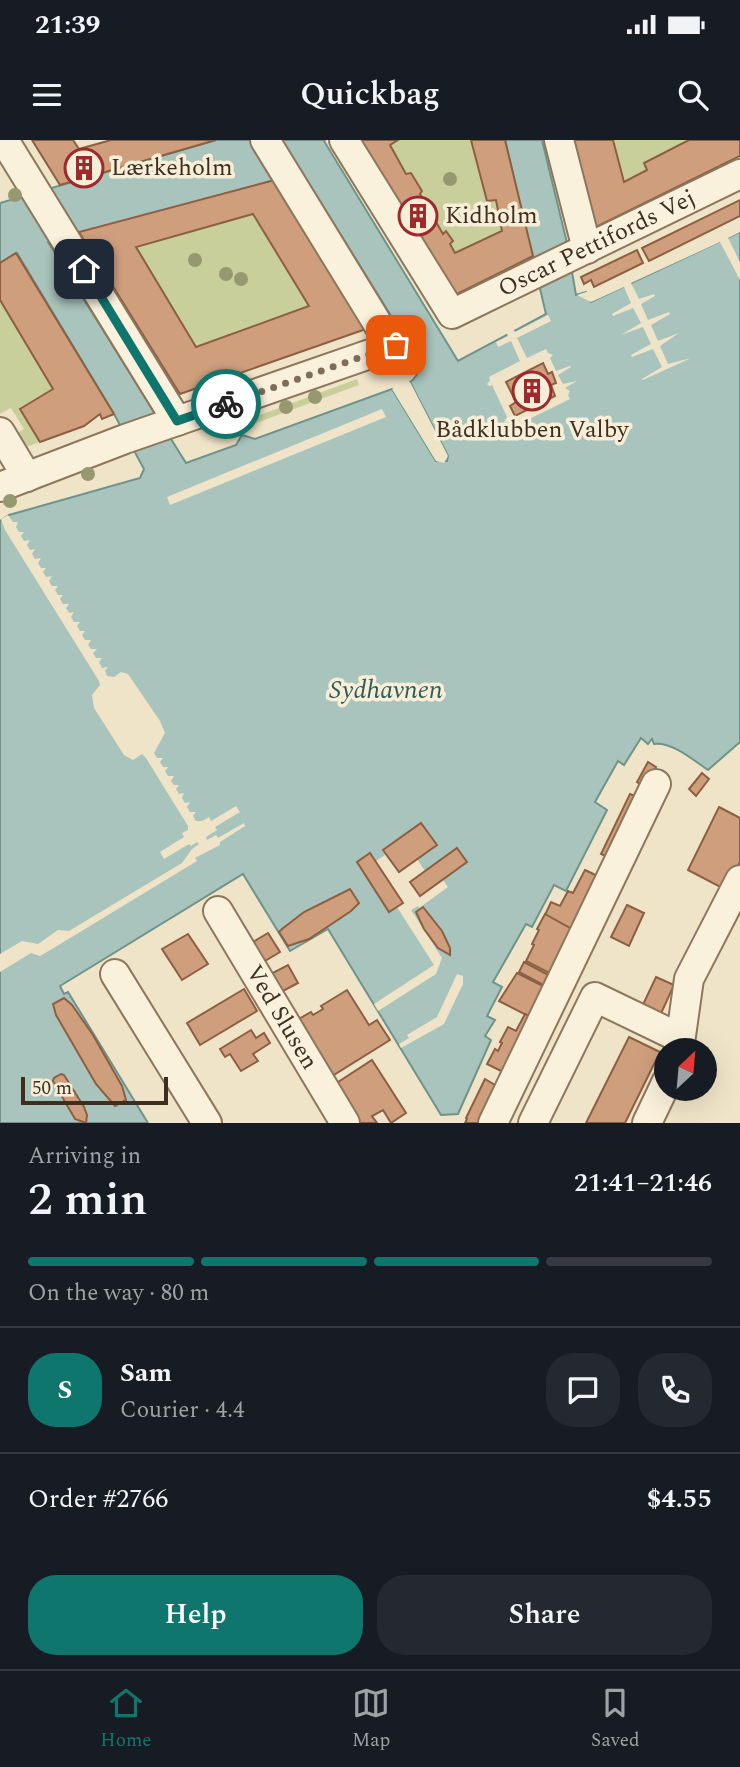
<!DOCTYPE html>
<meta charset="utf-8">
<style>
:root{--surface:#171b24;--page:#242831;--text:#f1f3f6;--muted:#9ea1a6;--line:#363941;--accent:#0f766e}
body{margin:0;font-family:Spectral,serif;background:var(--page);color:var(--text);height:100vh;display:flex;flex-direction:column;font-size:26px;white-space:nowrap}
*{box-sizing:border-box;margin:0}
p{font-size:23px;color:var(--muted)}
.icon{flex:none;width:38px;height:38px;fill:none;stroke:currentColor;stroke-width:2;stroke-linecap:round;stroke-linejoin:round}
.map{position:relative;height:983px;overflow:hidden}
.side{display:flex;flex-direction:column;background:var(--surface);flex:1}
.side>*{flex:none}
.needle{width:46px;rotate:26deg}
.controls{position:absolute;left:654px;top:898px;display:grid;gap:14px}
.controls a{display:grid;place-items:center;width:63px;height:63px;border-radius:50%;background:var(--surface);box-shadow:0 7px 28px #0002;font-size:35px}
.scale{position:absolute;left:21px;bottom:18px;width:147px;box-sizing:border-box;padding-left:7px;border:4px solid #3d2e20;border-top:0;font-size:19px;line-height:24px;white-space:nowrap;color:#3d2e20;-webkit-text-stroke:5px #f7eed8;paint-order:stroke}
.pin{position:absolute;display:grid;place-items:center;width:60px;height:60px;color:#fff;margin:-30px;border-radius:14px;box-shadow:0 4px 10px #0006}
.courier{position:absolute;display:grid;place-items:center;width:70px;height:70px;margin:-35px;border:5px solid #0f766e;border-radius:50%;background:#fff;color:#222;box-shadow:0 2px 9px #0007}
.summary em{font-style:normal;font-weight:600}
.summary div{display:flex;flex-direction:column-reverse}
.summary{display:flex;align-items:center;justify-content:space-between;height:119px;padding:0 28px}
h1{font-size:46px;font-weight:600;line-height:52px}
.bar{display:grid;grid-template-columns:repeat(4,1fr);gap:10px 7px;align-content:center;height:84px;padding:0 28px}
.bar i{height:9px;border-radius:5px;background:var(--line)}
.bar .current{background:var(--accent)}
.bar p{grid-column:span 4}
.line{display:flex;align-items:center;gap:18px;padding:0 28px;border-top:2px solid var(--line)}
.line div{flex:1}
.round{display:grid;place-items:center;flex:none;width:74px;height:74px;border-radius:28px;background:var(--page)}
.primary-button{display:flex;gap:14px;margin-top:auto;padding:14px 28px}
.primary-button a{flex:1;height:80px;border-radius:28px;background:var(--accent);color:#fff;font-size:28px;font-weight:600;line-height:80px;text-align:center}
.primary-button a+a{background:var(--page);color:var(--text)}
.status{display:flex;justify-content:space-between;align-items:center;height:49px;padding:0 35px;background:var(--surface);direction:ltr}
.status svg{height:19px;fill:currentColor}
header{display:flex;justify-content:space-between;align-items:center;height:91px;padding:0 28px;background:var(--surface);font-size:32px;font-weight:600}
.dock{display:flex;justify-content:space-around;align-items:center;height:98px;border-top:2px solid var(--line);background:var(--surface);font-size:19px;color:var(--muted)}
.dock a{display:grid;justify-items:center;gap:4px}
.dock .current{color:var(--accent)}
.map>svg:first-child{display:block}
.green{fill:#c9cf9b}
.water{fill:#a9c4bc;stroke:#6f938a;stroke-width:2;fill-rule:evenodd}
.pier{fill:#f0e4c8}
.building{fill:#cf9f7d;stroke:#8d5f41;stroke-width:2;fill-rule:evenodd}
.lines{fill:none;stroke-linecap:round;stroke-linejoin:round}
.minor-casing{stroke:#8d765c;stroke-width:32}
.minor{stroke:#faf1dc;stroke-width:28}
.tree{fill:#96986f}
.done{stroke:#7c6e5b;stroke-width:7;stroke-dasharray:0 12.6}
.route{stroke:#0f766e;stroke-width:9}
.labels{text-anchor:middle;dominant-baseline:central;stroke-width:7;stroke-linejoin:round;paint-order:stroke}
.poi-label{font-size:24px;fill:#3d2e20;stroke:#f7eed8;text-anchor:start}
.street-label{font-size:24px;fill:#3d2e20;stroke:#f7eed8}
.water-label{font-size:26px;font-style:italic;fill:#2f5d5a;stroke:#f7eed8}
</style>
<div class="status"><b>21:39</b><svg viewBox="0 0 49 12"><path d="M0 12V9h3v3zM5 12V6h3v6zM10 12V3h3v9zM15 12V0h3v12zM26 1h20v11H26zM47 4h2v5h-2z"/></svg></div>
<header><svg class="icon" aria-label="menu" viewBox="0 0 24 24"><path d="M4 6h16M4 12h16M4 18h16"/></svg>Quickbag<svg class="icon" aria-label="search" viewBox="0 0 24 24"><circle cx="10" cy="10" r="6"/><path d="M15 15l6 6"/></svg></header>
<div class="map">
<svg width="740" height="983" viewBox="0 0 740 983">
<rect width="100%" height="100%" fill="#f0e4c8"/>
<g class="green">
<polygon points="398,0 471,0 487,61 496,60 502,91 455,113 450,104 453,101 447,92 443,94 420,54 422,51 411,33 406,34 390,5"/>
<polygon points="613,0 689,0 644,22 647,30 624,42"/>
<polygon points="253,74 309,166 196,207 136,107"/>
<polygon points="0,160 53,249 21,269 40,302 18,310 10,297 24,289 11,268 0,274"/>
<polygon points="357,239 359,245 256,283 244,281"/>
</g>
<path class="water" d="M216 0H325L324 1 458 221 546 174 505 0H542L567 103 576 155 586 152 591 162 740 92V602L708 630C693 620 673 602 654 604L652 599 648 604 641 598 624 625 618 621 595 662 607 670 566 751 554 745 532 787 526 784 493 842 502 847 487 876 495 880 485 896 491 900 458 974 441 975 328 789 290 811 243 734 60 846 64 854 68 852 148 983H0V381L9 375 140 338 144 329 114 274 17 113 0 123V63ZM300 29 409 205C415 218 425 232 410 242L448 316 447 321H436L392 249 255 299 242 295 236 305 186 323 48 102 275 40Z"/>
<g class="pier">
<polygon points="740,89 740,92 728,98 740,122 740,140 720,102 631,143 639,159 654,154 655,156 641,164 648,180 669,172 670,174 651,185 658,201 679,193 660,206 668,224 691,218 643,240 642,239 662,227 653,209 632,217 631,215 651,204 643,187 621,195 641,183 633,168 613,176 612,174 631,163 624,147 591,162 577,155 589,151 593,157"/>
<polygon points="548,175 551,181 517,198 527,218 546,209 548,213 553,215 550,218 556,231 570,226 571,227 558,235 563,244 577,241 565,248 570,251 568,255 570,259 511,288 509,282 504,282 507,277 492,245 489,246 487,244 490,241 489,237 520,221 511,201 498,207 496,202 508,196 506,192 512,188 515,192"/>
<polygon points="410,242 448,316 444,323 436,321 392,249 396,248 439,319 442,320 445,317 406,243"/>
<polygon points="382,269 386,277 170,365 167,357"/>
<polygon points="8,375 13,382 18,382 16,387 19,392 24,392 21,396 24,401 30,400 27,405 30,410 35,409 32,414 35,419 41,418 38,423 41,428 46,428 43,432 46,437 52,436 49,441 52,446 58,446 55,450 58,455 63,455 60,459 63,464 69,464 66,468 69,473 74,472 71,477 74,482 80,482 77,486 80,491 85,491 82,495 85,500 91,500 88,505 91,509 97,509 93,513 96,518 102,518 99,522 102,528 108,527 105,531 107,536 114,537 121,532 128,534 160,581 165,593 154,613 157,618 163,618 160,622 163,627 168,627 165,631 168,636 174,636 171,641 174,645 179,645 176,649 179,654 184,653 182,658 185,663 190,662 187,667 190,672 196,672 193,676 196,681 202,681 209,677 211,681 236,666 240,672 215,687 217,690 206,697 207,700 216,695 218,698 244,683 245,686 220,702 220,705 195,718 197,721 52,809 40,816 31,813 0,832 0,814 22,801 38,804 58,790 69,791 182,723 192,709 199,704 197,702 191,706 189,704 164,719 160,712 184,697 182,693 188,690 188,686 146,618 142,614 133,620 124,615 94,568 92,555 100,545 99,541 5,390 1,379"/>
<polygon points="421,683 437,705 417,719 425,731 457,708 467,722 443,740 448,747 419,768 418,766 411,770 442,818 436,834 378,871 374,864 434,825 397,767 389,772 357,722 370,713 376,721 385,715 382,710"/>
<polygon points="457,834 463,836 463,844 444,884 401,908 399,904 409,898 407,895 437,877"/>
</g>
<g class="building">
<polygon points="32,0 73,0 79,9 111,0 216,0 60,45"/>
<polygon points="355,0 398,0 390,5 406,34 411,33 422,51 420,54 443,94 446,91 453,101 450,104 455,113 502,91 496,60 487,61 471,0 505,0 533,116 453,156"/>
<polygon points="571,0 613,0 624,42 647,30 644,23 689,0 740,0 740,16 596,87"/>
<path d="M275 40 369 188 180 254 79 92ZM253 74 309 166 196 207 136 107Z"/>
<polygon points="740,60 740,76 649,121 642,108"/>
<polygon points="637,110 643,123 594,147 591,140 584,144 581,137"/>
<polygon points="16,113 114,274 102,279 100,274 84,286 40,302 20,269 53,249 0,160 0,123"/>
<polygon points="543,223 548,234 552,232 556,243 551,245 555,256 515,276 510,266 516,262 506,242"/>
<polygon points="648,622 656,627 644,646 637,642"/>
<polygon points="702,633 709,639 696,656 689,649"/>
<polygon points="630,654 639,658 610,718 601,714"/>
<polygon points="719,667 740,678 740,722 726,750 688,730"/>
<polygon points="421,683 437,705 399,732 383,710"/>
<polygon points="457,708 467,722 420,756 410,742"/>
<polygon points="370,713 403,763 389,772 357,722"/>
<polygon points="585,730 604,739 576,792 545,775 551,762 560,766 568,751 573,753"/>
<polygon points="350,749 359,763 351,771 309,799 288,806 279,792 282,789 304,772"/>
<polygon points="627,765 644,773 629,806 611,797"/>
<polygon points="423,767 442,791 450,808 450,815 438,808 424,789 416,772"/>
<polygon points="545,774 577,792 555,836 526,821 534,805 532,804 539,790 537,789"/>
<polygon points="268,793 280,812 260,824 248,805"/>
<polygon points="188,794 208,824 182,840 162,809"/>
<polygon points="524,822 554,838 549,848 519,832"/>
<polygon points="288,825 298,843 281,852 265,837"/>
<polygon points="517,833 549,849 536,880 499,861"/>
<polygon points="656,837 674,845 658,880 640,871"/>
<polygon points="244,849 257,871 200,905 187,883"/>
<polygon points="347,850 369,885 377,880 390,900 332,936 297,880 311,872 313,875 323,869 321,866"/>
<polygon points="64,858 72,865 93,895 122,946 126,960 115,966 96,944 56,875 53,864"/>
<polygon points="525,874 538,881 503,932 487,924 495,909 498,911 502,903 500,902 508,887 516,891"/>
<polygon points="251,890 256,898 264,893 270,903 253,914 258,921 241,931 230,914 225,917 220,909"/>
<polygon points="629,897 660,912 625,983 586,983"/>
<polygon points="372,920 406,973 391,983 383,970 372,976 377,983 356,983 332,946"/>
<polygon points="61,934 64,935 84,967 87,975 86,983 75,979 53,941 54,938"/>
<polygon points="485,939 505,951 489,983 465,983 467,979 466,978"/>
</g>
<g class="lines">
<defs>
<g id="minor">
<polyline points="4,0 177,281"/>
<polyline points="265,0 392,207"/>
<path id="s1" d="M344 0 452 174 740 34"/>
<polyline points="559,0 587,109"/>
<polyline points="0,292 27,337"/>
<polyline points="0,347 125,299 396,205"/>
<path id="s2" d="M218 771 345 983"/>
<polyline points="115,834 207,983"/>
<polyline points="679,910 689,839 740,740"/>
<polyline points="493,983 656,644"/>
<polyline points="533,983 595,857 680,898"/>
<polyline points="647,983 667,941"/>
</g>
</defs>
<use href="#minor" class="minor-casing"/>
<use href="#minor" class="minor"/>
</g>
<g class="tree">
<circle cx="450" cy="39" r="7"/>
<circle cx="15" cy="55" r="7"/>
<circle cx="195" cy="120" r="7"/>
<circle cx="226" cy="134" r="7"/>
<circle cx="241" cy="139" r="7"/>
<circle cx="315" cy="257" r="7"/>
<circle cx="286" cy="267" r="7"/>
<circle cx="88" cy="334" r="7"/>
<circle cx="10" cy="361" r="7"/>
</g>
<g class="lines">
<polyline class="done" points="226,264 396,205"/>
<polyline class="route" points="84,129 177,281 226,264"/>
</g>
<defs>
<symbol id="building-ring" viewBox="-11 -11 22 22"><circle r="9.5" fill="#f7eed8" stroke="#9e2a2b" stroke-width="1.5"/><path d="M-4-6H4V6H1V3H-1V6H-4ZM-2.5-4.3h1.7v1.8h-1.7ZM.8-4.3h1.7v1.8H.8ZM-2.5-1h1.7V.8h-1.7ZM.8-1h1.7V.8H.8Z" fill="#9e2a2b"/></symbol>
</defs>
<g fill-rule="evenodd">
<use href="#building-ring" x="62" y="6" width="44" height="44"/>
<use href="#building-ring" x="396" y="54" width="44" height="44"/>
<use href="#building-ring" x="510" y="229" width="44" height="44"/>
</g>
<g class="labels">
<g class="poi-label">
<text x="111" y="28">Lærkeholm</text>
<text x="445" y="76">Kidholm</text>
<text x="532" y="290" text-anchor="middle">Bådklubben Valby</text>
</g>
<g class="street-label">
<text stroke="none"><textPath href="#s1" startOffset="366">Oscar Pettifords Vej</textPath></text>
<text stroke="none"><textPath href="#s2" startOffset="124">Ved Slusen</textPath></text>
</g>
<g class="water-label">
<text x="386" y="550">Sydhavnen</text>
</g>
</g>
</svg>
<div class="controls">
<a><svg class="needle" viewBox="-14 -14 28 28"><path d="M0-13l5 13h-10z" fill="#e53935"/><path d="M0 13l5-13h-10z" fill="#9ea1a6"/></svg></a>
</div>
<div class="scale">50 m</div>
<div class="pin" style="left:396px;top:205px;background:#ea580c"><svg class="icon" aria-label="bag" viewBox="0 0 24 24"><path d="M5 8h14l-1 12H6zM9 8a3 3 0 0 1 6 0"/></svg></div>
<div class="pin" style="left:84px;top:129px;background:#1f2937"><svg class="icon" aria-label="home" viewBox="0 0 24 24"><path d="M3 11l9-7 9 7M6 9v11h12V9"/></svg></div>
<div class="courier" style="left:226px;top:264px"><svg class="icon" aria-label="bike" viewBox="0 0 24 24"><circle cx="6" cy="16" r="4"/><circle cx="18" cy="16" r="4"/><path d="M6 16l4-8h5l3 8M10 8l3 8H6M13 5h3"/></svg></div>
</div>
<section class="side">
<div class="summary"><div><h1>2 min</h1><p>Arriving in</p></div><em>21:41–21:46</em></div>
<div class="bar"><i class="current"></i><i class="current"></i><i class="current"></i><i></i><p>On the way · 80 m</p></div>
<div class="line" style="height:126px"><b class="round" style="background:var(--accent);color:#fff">S</b><div><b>Sam</b><p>Courier · 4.4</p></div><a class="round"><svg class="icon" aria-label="chat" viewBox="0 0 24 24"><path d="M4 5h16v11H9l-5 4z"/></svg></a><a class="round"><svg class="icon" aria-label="phone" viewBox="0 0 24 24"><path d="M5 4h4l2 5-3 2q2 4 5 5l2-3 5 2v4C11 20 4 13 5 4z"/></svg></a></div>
<div class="line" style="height:91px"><div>Order #2766</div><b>$4.55</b></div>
<div class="primary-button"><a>Help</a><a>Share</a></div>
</section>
<nav class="dock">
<a class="current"><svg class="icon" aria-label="home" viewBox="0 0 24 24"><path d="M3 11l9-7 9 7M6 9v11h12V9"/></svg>Home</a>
<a><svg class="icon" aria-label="map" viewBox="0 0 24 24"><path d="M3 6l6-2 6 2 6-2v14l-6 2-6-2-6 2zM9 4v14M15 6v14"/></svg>Map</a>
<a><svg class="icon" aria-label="saved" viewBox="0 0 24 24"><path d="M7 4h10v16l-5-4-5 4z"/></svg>Saved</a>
</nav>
